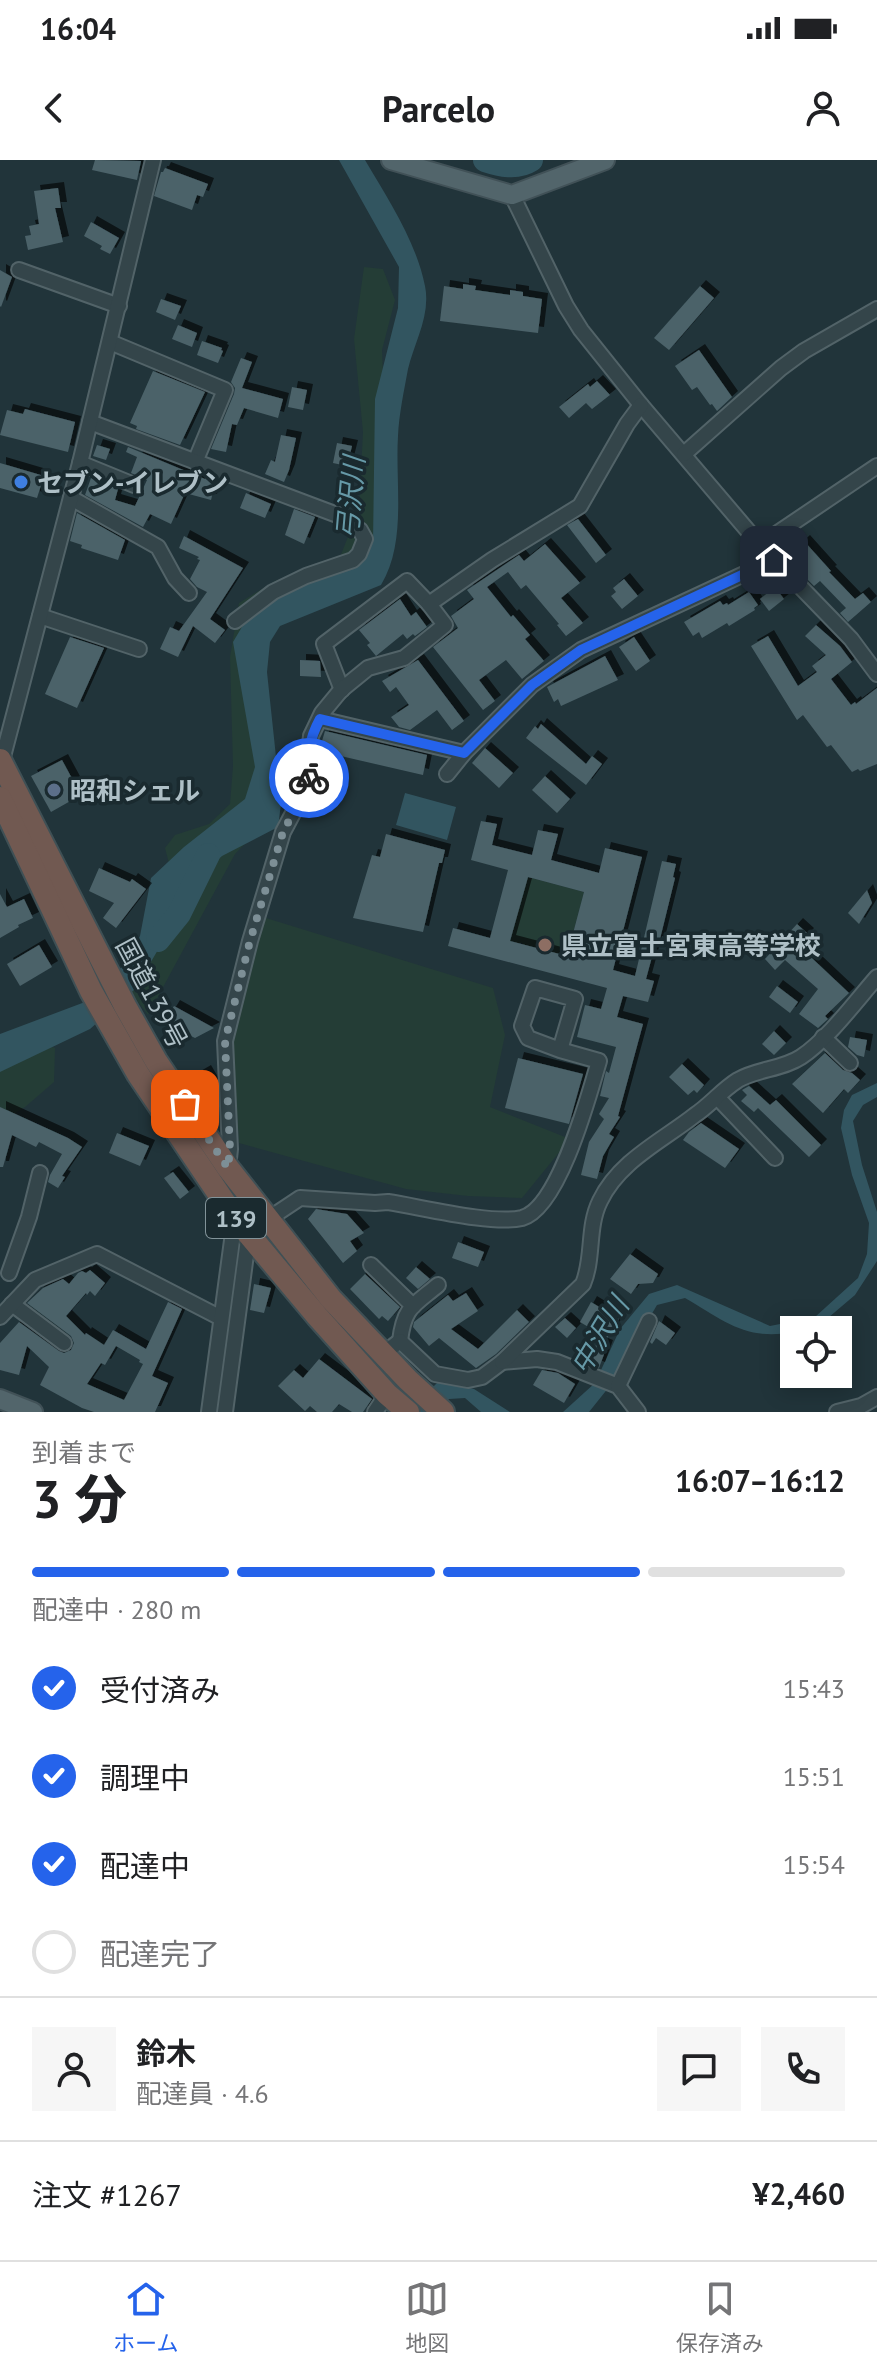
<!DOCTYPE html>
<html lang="ja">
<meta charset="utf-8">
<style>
:root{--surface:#fff;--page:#f6f6f6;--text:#202124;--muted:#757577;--line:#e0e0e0;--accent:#2563eb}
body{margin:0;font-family:"PT Sans","Noto Sans JP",sans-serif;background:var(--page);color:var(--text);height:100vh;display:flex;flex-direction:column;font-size:30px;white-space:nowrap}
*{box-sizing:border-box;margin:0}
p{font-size:26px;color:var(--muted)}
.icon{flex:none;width:44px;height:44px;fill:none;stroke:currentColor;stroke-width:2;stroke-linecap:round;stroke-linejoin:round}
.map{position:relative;height:1252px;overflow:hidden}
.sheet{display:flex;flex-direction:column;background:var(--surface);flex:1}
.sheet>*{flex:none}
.controls{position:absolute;left:780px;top:1156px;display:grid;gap:16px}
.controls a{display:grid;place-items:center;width:72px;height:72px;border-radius:0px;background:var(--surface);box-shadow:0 4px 20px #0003;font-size:40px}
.pin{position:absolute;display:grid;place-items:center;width:68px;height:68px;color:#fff;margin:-34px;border-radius:16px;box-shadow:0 4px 12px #0006}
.courier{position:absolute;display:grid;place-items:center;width:80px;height:80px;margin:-40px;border:6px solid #2563eb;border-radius:50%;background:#fff;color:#222;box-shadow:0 2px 10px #0007}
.overview em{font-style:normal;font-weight:800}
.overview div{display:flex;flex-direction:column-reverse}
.overview{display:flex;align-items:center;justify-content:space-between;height:136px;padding:0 32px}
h1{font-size:52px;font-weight:800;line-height:60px}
.bar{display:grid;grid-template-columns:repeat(4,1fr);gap:12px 8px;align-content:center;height:96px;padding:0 32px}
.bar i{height:10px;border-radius:6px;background:var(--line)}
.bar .on{background:var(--accent)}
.bar p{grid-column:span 4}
.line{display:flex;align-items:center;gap:20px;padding:0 32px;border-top:2px solid var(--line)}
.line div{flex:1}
.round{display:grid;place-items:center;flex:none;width:84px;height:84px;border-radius:0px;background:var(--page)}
ol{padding:0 32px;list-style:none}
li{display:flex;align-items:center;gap:24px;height:88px}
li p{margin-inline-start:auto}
li .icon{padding:8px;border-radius:50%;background:var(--accent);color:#fff;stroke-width:4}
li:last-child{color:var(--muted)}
li i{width:44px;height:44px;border:4px solid var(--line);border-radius:50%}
.status{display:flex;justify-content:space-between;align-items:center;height:56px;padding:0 40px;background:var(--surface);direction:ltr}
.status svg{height:22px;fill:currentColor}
header{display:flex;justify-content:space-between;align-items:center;height:104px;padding:0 32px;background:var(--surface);font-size:36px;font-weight:800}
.dock{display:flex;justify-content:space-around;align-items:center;height:112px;border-top:2px solid var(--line);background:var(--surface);font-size:22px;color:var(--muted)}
.dock a{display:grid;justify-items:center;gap:4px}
.dock .on{color:var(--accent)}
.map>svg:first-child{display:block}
.green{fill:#243d36}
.water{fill:#325560}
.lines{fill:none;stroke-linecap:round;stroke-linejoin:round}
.river{stroke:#325560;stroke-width:24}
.building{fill:#4b6269;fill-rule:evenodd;filter:url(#shadow)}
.minor-casing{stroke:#526368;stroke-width:18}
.major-casing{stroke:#415157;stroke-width:22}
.highway-casing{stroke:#3f5055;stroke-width:26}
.minor{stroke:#34454a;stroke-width:14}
.major{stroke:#52656b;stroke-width:18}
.highway{stroke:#715951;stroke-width:22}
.done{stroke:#7d8f96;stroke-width:8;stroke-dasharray:0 14.4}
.route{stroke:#2563eb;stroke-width:10}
.shop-dot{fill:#3f7fe0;stroke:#1a2a2f;stroke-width:3}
.service-dot{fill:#5c6f8a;stroke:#1a2a2f;stroke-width:3}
.education-dot{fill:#8d6e63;stroke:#1a2a2f;stroke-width:3}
.labels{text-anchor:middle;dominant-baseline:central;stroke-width:7;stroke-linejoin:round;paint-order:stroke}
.shield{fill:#1a2a2f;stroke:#829399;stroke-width:2}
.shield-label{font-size:24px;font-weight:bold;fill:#afc0c7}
.poi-label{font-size:26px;font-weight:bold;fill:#afc0c7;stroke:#1a2a2f;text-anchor:start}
.street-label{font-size:26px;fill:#afc0c7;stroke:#1a2a2f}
.water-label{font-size:28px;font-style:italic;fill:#6699a7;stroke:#1a2a2f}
</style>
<div class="status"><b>16:04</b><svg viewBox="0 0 49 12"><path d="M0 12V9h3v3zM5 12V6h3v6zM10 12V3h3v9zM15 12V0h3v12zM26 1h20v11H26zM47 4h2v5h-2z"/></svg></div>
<header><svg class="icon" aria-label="back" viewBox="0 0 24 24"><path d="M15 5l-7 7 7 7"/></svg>Parcelo<svg class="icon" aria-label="person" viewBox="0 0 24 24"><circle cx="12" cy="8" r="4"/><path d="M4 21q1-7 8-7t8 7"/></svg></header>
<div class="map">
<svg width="877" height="1252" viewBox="0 0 877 1252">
<defs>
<filter id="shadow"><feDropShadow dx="6" dy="-6" stdDeviation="0" flood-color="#0009"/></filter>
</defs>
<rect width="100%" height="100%" fill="#21343a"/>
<g class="green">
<polygon points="364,107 383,109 395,140 382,190 385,262 386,392 276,457 258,503 271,657 235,694 148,855 122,821 172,715 165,688 175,675 209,664 230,644 233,606 230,497 239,443 275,421 340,397 359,349 363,272 354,179"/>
<polygon points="528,717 584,732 567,796 510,781"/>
<polygon points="266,758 493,828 505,875 490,947 570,979 522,1038 468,1036 406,1029 239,983 231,860"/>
<polygon points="33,880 55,888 54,922 25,947 0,962 0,884"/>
</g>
<g class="water">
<path d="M339 0H365C388 39 416 81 425 126 431 155 414 183 408 209 404 231 399 254 398 276 395 324 407 382 381 425L280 466 270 482 267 512 281 644 278 667 222 696 195 721 179 754 135 829 90 869 0 912V874L85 842 126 803 140 776 151 718 184 687 245 639 255 607 233 482 255 445 321 416 373 383 375 239 398 148 399 107Z"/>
<polygon points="405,633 456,647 447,680 396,665"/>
<path d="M877 923V937L863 945 853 961 862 1005 877 1052V1101L855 1135 815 1169 794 1170V1172C745 1181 725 1161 685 1138L657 1145 609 1227 589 1252H563L595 1223 620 1169 649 1134 677 1125 770 1166 815 1157 858 1118 867 1094 869 1063 852 1015 841 968 844 950 852 935Z"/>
<polygon points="440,1220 474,1229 510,1252 481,1252 465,1238 449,1239 436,1252 408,1252"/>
</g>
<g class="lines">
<g class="river">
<path d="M485 0C500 5 517 9 531 0"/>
<polyline points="158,780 179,754 208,695"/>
</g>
</g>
<g class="building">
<polygon points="95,0 141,1 137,20 92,10"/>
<polygon points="165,8 208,24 203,37 197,35 192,50 154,36 161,12 163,12"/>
<polygon points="58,28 61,48 55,48 63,82 28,90 25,76 31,75 29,66 39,64 34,31"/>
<polygon points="91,62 119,78 110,94 100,89 102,86 84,76"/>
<polygon points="0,110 12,117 1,147 0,146"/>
<polygon points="463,124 476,126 475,130 510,135 510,130 523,132 523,136 542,139 538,173 440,161 444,126 463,129"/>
<polygon points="700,126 714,138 669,190 654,178"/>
<polygon points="161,139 181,146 175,160 156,152"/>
<polygon points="178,165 197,173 192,187 172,179"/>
<polygon points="202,181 222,188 221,190 223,191 218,203 197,195"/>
<polygon points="699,190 732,237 717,251 712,244 710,245 697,227 692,230 675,206"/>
<polygon points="241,198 252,202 242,228 283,239 278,258 244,248 237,265 232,264 226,292 211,289 234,234 235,228 231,222"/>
<polygon points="153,211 205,232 180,285 136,269 137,266 130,263"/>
<polygon points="597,221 610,235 592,249 586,243 569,258 559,247 588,224 590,227"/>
<polygon points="292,227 307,230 303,250 288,247"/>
<polygon points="25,249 75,262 68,292 0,275 7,250 23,254"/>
<polygon points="281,275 296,278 289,310 284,322 265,314 271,300 275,302"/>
<polygon points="337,283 352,286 347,306 333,303"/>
<polygon points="97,285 110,289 106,300 93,296"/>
<polygon points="128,287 205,319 206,316 216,320 211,340 185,333 171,364 150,354 143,367 85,335 91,318 118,329 115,340 135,346 147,320 131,313 137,297 126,292"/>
<polygon points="0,303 44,316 37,338 0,328"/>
<polygon points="246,333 271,344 265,358 240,348"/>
<polygon points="294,349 315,357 304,384 285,375"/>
<polygon points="77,353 125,380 118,400 81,388 82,385 70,381"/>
<polygon points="578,359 606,395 596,403 567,365"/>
<polygon points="184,376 243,408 210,459 225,470 215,483 193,466 178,497 160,489 170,467 179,471 207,432 197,427 190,419 200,400 197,399 199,397 179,388"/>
<polygon points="804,381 831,411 829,412 855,439 863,433 871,442 848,462 840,453 846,448 820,421 814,426 804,416 806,414 799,406 804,402 793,391"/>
<polygon points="545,384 580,423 561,438 583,463 566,476 557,465 559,464 526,425 521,429 508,412 487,427 511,457 513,455 530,475 525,479 544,501 522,519 506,500 479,520 495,541 483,550 433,487 458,468 451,456 474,439 467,430 519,395 524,401"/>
<polygon points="624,419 638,436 622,449 611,436 616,432 613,428"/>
<polygon points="775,427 784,439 769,451 760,439"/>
<polygon points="749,432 758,445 754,448 755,450 729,466 727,463 702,478 699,472 693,476 684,462 720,441 723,445 727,443 728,445"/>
<polygon points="400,439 411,456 416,452 427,467 415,476 413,474 407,479 403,474 376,496 367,485 370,483 359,470"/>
<polygon points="816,465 840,486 852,502 831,519 851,545 855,542 856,544 877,528 877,604 860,611 858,609 852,612 831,585 827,587 803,555 797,560 751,486 768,476 798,526 817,512 812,506 826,495 805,476"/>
<polygon points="70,477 104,488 77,548 45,534"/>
<polygon points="634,477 650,501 636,511 619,487"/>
<polygon points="605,496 618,520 561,546 558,539 554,542 547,527"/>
<polygon points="300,500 320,501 321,517 300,516"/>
<polygon points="418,500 464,561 452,570 437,550 410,570 399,567 391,557 409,545 396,527 390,532 382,521"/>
<polygon points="541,564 586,604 592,596 602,604 586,625 526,578 535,566 538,569"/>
<polygon points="325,571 427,595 423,615 319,591"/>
<polygon points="485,588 513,613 499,628 472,603"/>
<polygon points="62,600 81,635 51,652 31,616"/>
<polygon points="545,616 570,639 557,653 532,630"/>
<path d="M481 661 497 664 492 685 532 695 538 670 558 674 551 700 599 713 605 688 642 697 613 810 635 816 662 701 676 704 673 717 675 718 659 783 656 782 646 819 654 821 648 842 623 836 617 857 643 864 618 956 620 957 609 974 614 977 603 996 597 1019 581 1015 589 982 604 959 599 954 609 938 600 936 606 911 609 913 616 887 577 877 585 845 601 849 607 828 448 786 453 768 490 778 508 710 471 700ZM528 717 584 732 567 796 510 781Z"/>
<polygon points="386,674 445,690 442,703 439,703 423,772 353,758 372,695 380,697"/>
<polygon points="99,708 130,722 132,719 146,729 116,768 103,758 114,743 89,731"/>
<polygon points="867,730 872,743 859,764 848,753"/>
<polygon points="0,734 7,747 24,739 33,758 18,765 19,767 0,778"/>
<polygon points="797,764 808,774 798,785 849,833 825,856 828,859 818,868 799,854 818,829 785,800 775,810 765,799"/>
<polygon points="39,785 52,807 20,826 7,804"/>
<polygon points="777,826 798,842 790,853 769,837"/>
<polygon points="174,846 214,868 195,878 179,870 180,866 166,859"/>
<polygon points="774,871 786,883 774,895 762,884"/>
<polygon points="850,877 867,880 864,897 857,895 848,887"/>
<polygon points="825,893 843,910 852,913 860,920 848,933 844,929 823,953 792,924"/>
<polygon points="518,898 583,914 569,964 505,948"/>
<polygon points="682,904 704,925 697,933 694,930 688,935 669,917"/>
<polygon points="205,911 216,930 207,942 193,918"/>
<polygon points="749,926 770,945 776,940 821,985 809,997 758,948 754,952 741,941 747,935 742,930"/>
<polygon points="0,947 68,978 82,987 62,1016 65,1017 58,1028 48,1022 50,1015 62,994 39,982 36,987 12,975 3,1007 0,1007"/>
<polygon points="701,963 739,989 725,1008 683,980 689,972"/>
<polygon points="117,973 149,986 140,1006 109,993"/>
<polygon points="173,1012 189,1032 180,1039 164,1018"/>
<polygon points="316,1049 347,1054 364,1073 350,1081 357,1091 343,1103 308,1059"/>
<polygon points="458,1082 484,1092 478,1107 452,1098"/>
<polygon points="630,1094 658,1114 653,1123 638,1124 631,1134 610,1119"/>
<polygon points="416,1107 430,1119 418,1129 406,1118"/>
<path d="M90 1110 105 1123 95 1136 90 1131 87 1135 86 1133 66 1156 85 1175 86 1173 104 1185 113 1170 146 1189 168 1142 182 1149 152 1216 168 1223 155 1252H94L82 1248 40 1225 49 1207 27 1186 19 1215 0 1210V1183L19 1162 59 1191 64 1193 71 1190 74 1183 71 1176 27 1143 43 1128 63 1119 69 1124 78 1113 82 1111 86 1113ZM116 1186 140 1200 139 1202 143 1204 124 1240 87 1224 101 1203 105 1205Z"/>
<polygon points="365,1114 400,1147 388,1161 382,1156 379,1159 350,1129"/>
<polygon points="254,1124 271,1128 264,1153 250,1150"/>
<polygon points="466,1133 478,1151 451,1169 478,1189 517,1150 529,1162 496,1194 476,1208 439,1178 429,1186 413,1167 414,1162 448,1135 453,1141"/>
<polygon points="591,1142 619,1159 607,1178 580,1162"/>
<polygon points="565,1158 576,1168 567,1178 555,1167"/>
<polygon points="659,1161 675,1173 666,1185 656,1178 652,1184 650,1182"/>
<polygon points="597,1182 607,1186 599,1208 589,1204"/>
<polygon points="319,1199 372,1239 363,1252 352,1252 339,1244 332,1252 317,1252 310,1246 305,1251 278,1226 294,1210 303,1218"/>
<polygon points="542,1210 558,1213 575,1224 564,1243 533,1225"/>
</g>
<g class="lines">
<defs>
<g id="minor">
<polyline points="512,35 566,146 581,170 641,245 760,385 851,479 877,514"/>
<polyline points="19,110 119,146"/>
<polyline points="110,182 225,230 195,302"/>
<polyline points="90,262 340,356 360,370 365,379 359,394 353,400 306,416 273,432 235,461"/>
<polyline points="684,294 781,208 804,191 877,149"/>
<polyline points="80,303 134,325"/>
<polyline points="71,338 158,387 175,418 189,433"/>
<polyline points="760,385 877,306"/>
<polyline points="40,456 139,489"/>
<polyline points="342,530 324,484 407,421 429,444"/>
<polyline points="320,559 464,593"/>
<polyline points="0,608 80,303 153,0"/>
<polyline points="447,614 464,593 532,525 581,490 774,400"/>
<polyline points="823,877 850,903"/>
<polyline points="717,937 775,998"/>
<polyline points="228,1008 230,989 225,881 250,781 283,672 309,623 308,601 311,576 322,553 341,530 368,508 404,498 445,465 429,444 492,400 580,346 627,264 641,245"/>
<polyline points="371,1105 413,1146"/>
<polyline points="9,1113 29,1057 40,1013"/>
<polyline points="12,1144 64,1183"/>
<polyline points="0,1157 35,1120 97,1094 221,1158"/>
<path d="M400 1181C404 1147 413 1146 438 1125"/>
<polyline points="383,1194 400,1181 435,1214 468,1220 482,1217 502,1202 537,1199 557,1202 618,1226 638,1252"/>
<path d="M502 1202 583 1124C594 1098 587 1067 600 1041 619 1001 662 981 695 955 710 945 722 930 738 920 757 909 783 909 801 897 827 880 856 841 877 817"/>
<polyline points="618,1226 649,1161"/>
<polyline points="209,1252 235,1058 268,1058"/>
<path d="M225 1252 249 1072 300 1038 375 1043 388 1042C421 1047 492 1065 522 1058 559 1048 589 935 599 901L560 890 528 878 522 866 535 828 575 839 560 890"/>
<polyline points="375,1252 387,1234"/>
<polyline points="837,1252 861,1246 877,1237"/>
</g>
<g id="major">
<polyline points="391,0 512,35 605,0"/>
<polyline points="0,1239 33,1252"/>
</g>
<g id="highway">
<polyline points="0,600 125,846 156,901 228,1008 331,1139 408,1220 443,1252"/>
<polyline points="0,638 91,831 138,914 235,1058 317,1156 387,1234 408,1252"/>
</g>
</defs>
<use href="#minor" class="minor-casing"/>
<use href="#major" class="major-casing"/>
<use href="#highway" class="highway-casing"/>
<use href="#minor" class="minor"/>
<use href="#major" class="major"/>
<use href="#highway" class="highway"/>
</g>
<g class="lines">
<polyline class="done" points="185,944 228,1008 230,989 225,881 250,781 283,672 309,623 309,618"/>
<path class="route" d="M309 618C307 596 309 579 320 559L464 593 532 525 581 490 774 400"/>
</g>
<circle class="shop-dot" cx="21" cy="322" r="8"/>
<circle class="service-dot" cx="54" cy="630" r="8"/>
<circle class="education-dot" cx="545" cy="785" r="8"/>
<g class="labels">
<rect class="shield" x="206" y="1038" width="60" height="40" rx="6"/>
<g class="shield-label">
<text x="236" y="1058">139</text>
</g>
<g class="poi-label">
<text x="37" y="322">セブン-イレブン</text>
<text x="70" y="630">昭和シェル</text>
<text x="561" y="785">県立富士宮東高等学校</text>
</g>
<g class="street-label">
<text transform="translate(152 833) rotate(62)">国道139号</text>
</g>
<g class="water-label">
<text transform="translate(350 338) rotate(-85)">弓沢川</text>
<text transform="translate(599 1175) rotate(-59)">中沢川</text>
</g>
</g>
</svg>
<div class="controls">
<a><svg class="icon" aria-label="locate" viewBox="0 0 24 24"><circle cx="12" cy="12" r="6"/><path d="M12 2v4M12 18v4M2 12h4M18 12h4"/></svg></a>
</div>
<div class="pin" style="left:185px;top:944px;background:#ea580c"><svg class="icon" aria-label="bag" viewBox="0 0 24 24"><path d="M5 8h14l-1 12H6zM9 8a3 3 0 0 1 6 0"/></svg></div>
<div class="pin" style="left:774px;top:400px;background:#1f2937"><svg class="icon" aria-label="home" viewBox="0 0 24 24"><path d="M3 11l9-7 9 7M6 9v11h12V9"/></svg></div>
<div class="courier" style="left:309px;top:618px"><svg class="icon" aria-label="bike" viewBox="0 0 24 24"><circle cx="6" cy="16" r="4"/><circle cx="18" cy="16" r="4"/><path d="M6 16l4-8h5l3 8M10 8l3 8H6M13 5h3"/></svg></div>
</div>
<section class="sheet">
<div class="overview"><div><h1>3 分</h1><p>到着まで</p></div><em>16:07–16:12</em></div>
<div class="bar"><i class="on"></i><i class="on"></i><i class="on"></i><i></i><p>配達中 · 280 m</p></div>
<ol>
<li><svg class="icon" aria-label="check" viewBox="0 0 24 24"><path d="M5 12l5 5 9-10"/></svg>受付済み<p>15:43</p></li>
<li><svg class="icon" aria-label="check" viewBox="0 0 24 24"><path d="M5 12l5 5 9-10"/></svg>調理中<p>15:51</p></li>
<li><svg class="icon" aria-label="check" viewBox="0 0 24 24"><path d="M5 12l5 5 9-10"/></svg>配達中<p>15:54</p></li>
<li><i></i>配達完了</li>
</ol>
<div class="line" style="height:144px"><a class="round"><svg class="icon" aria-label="person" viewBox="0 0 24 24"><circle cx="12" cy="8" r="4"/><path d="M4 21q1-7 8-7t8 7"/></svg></a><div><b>鈴木</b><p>配達員 · 4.6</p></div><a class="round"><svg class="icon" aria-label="chat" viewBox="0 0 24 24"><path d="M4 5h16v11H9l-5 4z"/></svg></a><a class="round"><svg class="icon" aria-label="phone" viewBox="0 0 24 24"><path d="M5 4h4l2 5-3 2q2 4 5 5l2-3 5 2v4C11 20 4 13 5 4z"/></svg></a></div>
<div class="line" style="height:104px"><div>注文 #1267</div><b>¥2,460</b></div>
</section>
<nav class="dock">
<a class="on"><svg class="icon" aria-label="home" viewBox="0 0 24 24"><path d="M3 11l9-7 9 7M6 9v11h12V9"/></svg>ホーム</a>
<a><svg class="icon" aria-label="map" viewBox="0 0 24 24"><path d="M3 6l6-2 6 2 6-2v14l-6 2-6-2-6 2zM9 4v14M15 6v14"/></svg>地図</a>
<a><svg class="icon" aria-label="saved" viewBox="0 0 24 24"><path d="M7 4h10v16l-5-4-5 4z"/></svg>保存済み</a>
</nav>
